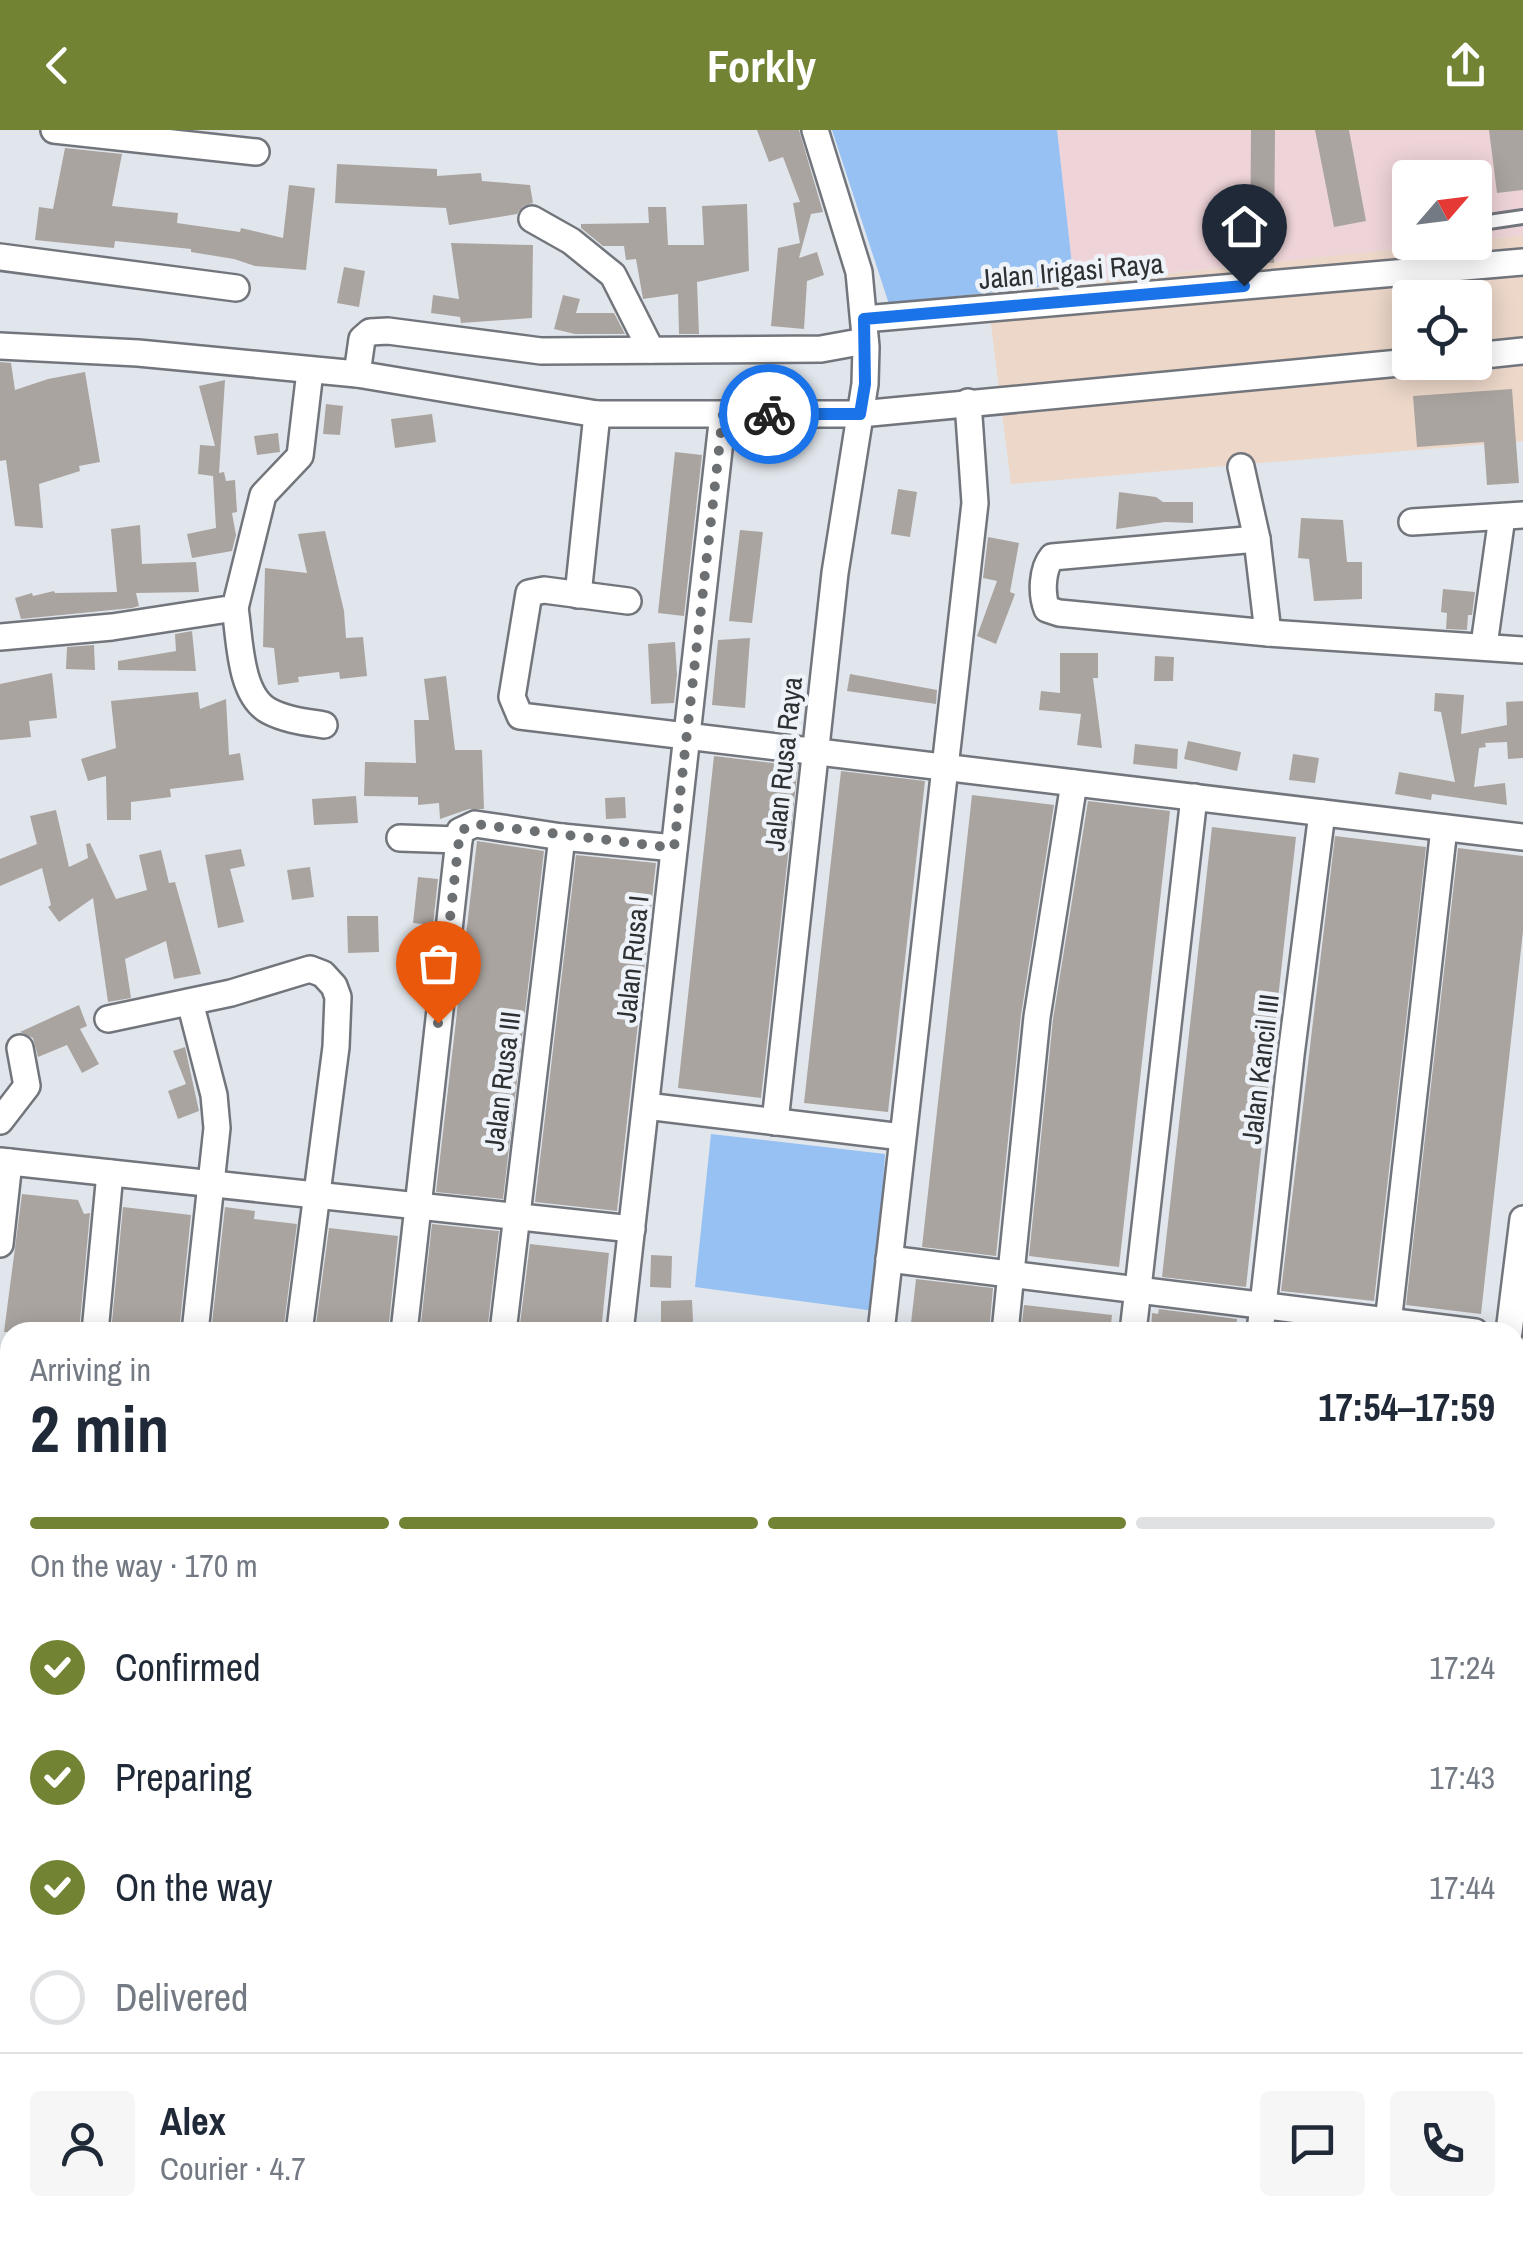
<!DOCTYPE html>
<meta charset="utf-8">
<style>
:root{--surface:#fff;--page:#f6f6f7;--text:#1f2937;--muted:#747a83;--line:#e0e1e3;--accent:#728433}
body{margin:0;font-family:"Archivo Narrow",sans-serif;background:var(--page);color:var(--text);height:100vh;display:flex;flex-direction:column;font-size:38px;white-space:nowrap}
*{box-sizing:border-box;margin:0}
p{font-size:32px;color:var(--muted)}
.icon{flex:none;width:55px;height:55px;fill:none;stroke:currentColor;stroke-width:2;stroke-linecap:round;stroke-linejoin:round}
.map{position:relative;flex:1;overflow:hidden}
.side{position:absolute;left:0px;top:1192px;width:1525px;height:932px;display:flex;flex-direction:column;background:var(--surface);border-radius:30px 30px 0 0;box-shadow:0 5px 25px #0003}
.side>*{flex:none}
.needle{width:65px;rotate:62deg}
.fabs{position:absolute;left:1392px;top:30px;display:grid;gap:20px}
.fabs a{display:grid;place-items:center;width:100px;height:100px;border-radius:10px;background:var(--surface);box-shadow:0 5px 25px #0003;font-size:50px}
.pin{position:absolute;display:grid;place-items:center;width:85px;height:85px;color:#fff;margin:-102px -42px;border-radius:50% 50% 50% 0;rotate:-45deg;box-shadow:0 0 10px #0007}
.pin .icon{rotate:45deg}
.courier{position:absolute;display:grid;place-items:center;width:100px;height:100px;margin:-50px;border:8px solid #1a73e8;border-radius:50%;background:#fff;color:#222;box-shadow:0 2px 12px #0007}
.overview em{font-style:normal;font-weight:800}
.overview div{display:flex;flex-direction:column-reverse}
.overview{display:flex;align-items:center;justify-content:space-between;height:170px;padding:0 30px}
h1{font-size:65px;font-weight:800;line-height:75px}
.bar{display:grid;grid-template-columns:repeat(4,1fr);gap:15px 10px;align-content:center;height:120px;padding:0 30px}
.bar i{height:12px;border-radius:8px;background:var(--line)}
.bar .selected{background:var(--accent)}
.bar p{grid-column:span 4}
.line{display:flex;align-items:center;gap:25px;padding:0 30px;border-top:2px solid var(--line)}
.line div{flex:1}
.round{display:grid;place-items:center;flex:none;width:105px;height:105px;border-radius:10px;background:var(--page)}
ol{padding:0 30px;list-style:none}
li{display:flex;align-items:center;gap:30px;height:110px}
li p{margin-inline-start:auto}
li .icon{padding:10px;border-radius:50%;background:var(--accent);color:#fff;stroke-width:4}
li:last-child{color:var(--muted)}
li i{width:55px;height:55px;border:5px solid var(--line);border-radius:50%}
header{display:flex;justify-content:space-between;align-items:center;height:130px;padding:0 30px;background:var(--accent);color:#fff;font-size:45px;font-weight:800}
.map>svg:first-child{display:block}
.commercial{fill:#ecd7c9;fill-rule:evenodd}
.industrial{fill:#eed4d9}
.green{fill:#97c0f3}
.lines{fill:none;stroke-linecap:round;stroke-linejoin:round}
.river{stroke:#37cdd1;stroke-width:40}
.building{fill:#aaa4a0}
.service-casing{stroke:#72767c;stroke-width:18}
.minor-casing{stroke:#72767c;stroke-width:30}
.service{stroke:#fff;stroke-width:12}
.minor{stroke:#fff;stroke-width:25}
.done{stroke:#6d7073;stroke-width:10;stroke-dasharray:0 18}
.route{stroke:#1a73e8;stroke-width:12}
.labels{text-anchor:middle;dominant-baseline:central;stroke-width:9;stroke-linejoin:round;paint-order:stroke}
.street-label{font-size:28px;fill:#2e3032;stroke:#eef3f9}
</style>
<header><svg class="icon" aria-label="back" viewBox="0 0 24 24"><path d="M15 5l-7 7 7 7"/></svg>Forkly<svg class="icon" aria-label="share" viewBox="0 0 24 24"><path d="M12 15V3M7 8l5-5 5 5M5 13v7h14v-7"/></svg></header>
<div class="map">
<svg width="1523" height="2124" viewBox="0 0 1523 2124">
<rect width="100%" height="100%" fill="#e1e6ec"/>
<path class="commercial" d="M1523 105V311L1011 354 987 163ZM1410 168H1475V232H1410Z"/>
<polygon class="industrial" points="1057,0 1523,0 1523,105 1475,110 1475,48 1410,48 1410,112 1453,113 1074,153"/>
<g class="green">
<polygon points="832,0 1057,0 1074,153 889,174"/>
<polygon points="711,1004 885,1024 875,1181 695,1157"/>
</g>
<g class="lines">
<g class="river">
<polyline points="0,2100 10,2101"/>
<polyline points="125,2115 201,2124"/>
</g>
</g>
<g class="building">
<polygon points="757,0 799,0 823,82 811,84 799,128 817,122 824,145 807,151 804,199 771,196 778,118 800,113 793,73 800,72 783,27 769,32"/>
<polygon points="1251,0 1275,0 1274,133 1250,132"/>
<polygon points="1315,0 1349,0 1366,91 1334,97"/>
<polygon points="1489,0 1523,0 1523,60 1497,63"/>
<polygon points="65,18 122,24 112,76 178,83 177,93 240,102 241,98 283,108 289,55 315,58 306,140 255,136 234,129 191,122 191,119 115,111 114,118 35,110 39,77 53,79"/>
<polygon points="337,34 437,39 437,46 481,43 482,51 530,55 533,73 523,76 517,84 449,95 446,78 335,73"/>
<polygon points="747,74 749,141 697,152 699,204 679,204 678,164 643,169 636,129 626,130 624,116 603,116 581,98 581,94 649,93 648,77 666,77 668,115 704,115 702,76"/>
<polygon points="451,113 533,115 532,188 461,193 460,187 431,183 433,165 459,169"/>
<polygon points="344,137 365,141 359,177 337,173"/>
<polygon points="563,165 580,169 576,183 614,183 625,204 575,204 554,199"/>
<polygon points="0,232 11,233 15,260 48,249 85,242 100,332 79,336 80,341 39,354 43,398 15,396 6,330 0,331"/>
<polygon points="225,250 219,343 224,342 226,351 235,350 237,382 232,383 236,405 232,421 192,428 187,404 216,398 213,346 198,344 200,315 215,316 199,256"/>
<polygon points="1512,259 1519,353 1487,355 1484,312 1417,317 1413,266"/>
<polygon points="326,274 343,276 340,305 323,304"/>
<polygon points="432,284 436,312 395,318 391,289"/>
<polygon points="278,303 280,322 257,325 254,306"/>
<polygon points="675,322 702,325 684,486 658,483"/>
<polygon points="898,359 917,362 910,407 891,404"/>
<polygon points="1119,362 1156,367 1163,372 1193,372 1193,393 1165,392 1116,399"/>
<polygon points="1301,388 1343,390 1347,432 1362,432 1362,469 1314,471 1309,429 1298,428"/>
<polygon points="140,395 142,434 196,432 199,462 136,463 139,476 132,478 21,489 15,468 32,463 33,466 54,461 55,463 117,462 111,399"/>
<polygon points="740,400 763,402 752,493 729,491"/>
<polygon points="325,401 344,481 346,508 363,507 367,546 340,549 339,542 298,547 299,552 278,555 274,518 263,517 265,438 307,443 298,404"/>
<polygon points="988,407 1019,413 1010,462 1015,464 996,514 977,506 997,451 983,448"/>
<polygon points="1443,459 1475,462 1472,485 1468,485 1467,500 1446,499 1447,483 1441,482"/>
<polygon points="192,501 196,541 118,540 118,531 176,521 175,504"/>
<polygon points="750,508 745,578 712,575 718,510"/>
<polygon points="675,512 677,545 674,573 651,574 648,514"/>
<polygon points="94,515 95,540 66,539 67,517"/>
<polygon points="1060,523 1098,523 1098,548 1093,548 1102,618 1077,615 1081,584 1039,580 1041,561 1060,563"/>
<polygon points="1155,526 1174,527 1173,551 1154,551"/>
<polygon points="52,543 57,588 29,591 31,607 0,610 0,554"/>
<polygon points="850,544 937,560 936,574 847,561"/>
<polygon points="446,546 455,620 482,620 484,679 469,679 440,689 439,673 418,675 418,667 364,666 365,632 416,633 414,590 429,590 424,549"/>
<polygon points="198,562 200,579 226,569 229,625 240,623 244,650 170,659 171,667 131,672 131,690 107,690 106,646 88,651 81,629 116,618 111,571"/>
<polygon points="1435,563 1464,565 1461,604 1507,595 1506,572 1523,571 1523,628 1508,629 1507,612 1485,613 1486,617 1479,618 1474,657 1505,653 1507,675 1432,664 1431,670 1395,664 1399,642 1455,652 1441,582 1434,581"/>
<polygon points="1188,611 1241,622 1237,641 1184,629"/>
<polygon points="1135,614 1178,619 1177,639 1133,634"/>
<polygon points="1293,624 1319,628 1315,653 1289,650"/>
<polygon points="714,626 798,636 761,968 678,958"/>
<polygon points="841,641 925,651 888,982 804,973"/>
<polygon points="972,665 1054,675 1021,885 996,1126 922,1117"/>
<polygon points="356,666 358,693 314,695 312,669"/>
<polygon points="625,667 626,688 606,689 605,668"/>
<polygon points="1088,671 1170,681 1119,1137 1029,1126 1053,889"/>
<polygon points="56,680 69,737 88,728 86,714 90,713 116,769 147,760 139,725 161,720 169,753 175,752 201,844 174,849 166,811 125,829 131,868 108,872 93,768 59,792 48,777 51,775 42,738 0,756 0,729 37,714 30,686"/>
<polygon points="1212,697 1296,707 1246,1157 1162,1147"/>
<polygon points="1335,706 1426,717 1374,1171 1281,1161"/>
<polygon points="477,711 544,721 503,1069 436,1062"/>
<polygon points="1458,718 1523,726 1523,801 1481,1184 1406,1175"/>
<polygon points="241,719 245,736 230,739 244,792 218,798 205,725"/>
<polygon points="576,725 656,733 617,1081 535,1072"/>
<polygon points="310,737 314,767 292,770 287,740"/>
<polygon points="418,747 438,749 433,795 413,793"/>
<polygon points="347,786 378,786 379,822 348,823"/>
<polygon points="79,875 87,896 80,899 99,934 82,943 67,915 38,927 33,908 20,902"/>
<polygon points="185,917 199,981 178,989 168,961 186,954 173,921"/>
<polygon points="22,1064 78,1070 84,1084 90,1083 79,1202 4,1202"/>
<polygon points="123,1077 191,1085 179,1202 111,1202"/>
<polygon points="225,1077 255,1081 254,1089 297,1094 283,1202 211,1202"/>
<polygon points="432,1094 499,1101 487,1202 420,1202"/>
<polygon points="329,1098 398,1106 388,1202 315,1202"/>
<polygon points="530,1114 609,1123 601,1202 519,1202"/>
<polygon points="651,1125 672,1126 671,1158 650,1157"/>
<polygon points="916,1149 993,1158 989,1202 910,1202"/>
<polygon points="692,1170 693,1192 661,1193 661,1171"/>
<polygon points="1024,1175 1112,1185 1110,1202 1021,1202"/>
<polygon points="1159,1179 1237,1189 1236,1202 1151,1202 1152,1183 1158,1184"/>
</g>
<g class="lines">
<defs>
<polyline id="service" points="1475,94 1523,87"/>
<g id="minor">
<polyline points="54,0 256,22"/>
<polyline points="532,89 571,111 613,145 651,220"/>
<polyline points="0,127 236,158"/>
<polyline points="864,189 1523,132"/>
<polyline points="0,216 138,223 357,244 597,284 860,284 1410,232"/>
<polyline points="1475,226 1523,221"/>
<polyline points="357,244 362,209 370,202 388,201 541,221 821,219 865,211"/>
<polyline points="1241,337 1257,409 1268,503"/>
<polyline points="1412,392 1523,385"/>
<path d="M1257 409 1052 427C1042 439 1041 464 1047 479L1059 483 1268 503 1523 520"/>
<polyline points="578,465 597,284"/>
<polyline points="628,471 544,460 529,463 512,567 520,586 1523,707"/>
<path d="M235 478C240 508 239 565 269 581 286 590 306 592 324 595"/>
<polyline points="0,507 112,497 235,478 263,365 300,326 310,241"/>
<polyline points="1484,515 1502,387"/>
<polyline points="400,708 459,710"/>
<polyline points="190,872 214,965 217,998 195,1202"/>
<polyline points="108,889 231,863 310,839 323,844 334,856 338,867 336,917 299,1202"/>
<polyline points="646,976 902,1007"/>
<polyline points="0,991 27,956 20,918"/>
<polyline points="775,992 835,443 865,254 866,217 859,142 815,0"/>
<polyline points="0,1031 632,1099"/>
<polyline points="0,1114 9,1032"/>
<polyline points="889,1129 1475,1202"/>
<polyline points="95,1202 110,1043"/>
<polyline points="404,1202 460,701 475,694 562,707 674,718"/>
<polyline points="503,1202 562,707"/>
<polyline points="620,1202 723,284"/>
<polyline points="881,1202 975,373 968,272"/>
<polyline points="1005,1202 1037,887 1074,653"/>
<polyline points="1133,1202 1194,667"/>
<polyline points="1260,1202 1291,925 1322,683"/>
<polyline points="1387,1202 1444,698"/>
<polyline points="1509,1202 1523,1089"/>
<polyline points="0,1537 10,1538"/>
<polyline points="0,1649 10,1650"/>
<polyline points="0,2032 10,2033"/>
<polyline points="727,2115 805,2124"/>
<polyline points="904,2124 905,2115"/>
<polyline points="1028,2124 1029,2115"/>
<polyline points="1159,2124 1160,2115"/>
<polyline points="1283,2124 1284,2115"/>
<polyline points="1412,2124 1413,2115"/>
</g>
</defs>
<use href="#service" class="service-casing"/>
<use href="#minor" class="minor-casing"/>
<use href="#service" class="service"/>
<use href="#minor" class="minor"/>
</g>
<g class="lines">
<polyline class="done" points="438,893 460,701 475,694 674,718 723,284 769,284"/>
<polyline class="route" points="769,284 860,284 865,254 864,189 1244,156"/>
</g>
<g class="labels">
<g class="street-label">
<text transform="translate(1071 141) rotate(-5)">Jalan Irigasi Raya</text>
<text transform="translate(783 634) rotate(-84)">Jalan Rusa Raya</text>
<text transform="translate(632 829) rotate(-84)">Jalan Rusa I</text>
<text transform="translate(1260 939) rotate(-83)">Jalan Kancil III</text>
<text transform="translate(502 951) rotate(-83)">Jalan Rusa III</text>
</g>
</g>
</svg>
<div class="fabs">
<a><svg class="needle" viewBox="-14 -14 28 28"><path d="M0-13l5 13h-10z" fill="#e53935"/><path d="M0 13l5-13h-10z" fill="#747a83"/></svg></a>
<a><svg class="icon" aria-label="locate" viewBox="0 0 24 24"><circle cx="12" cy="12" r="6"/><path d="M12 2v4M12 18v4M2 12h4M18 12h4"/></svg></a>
</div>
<div class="pin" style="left:438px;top:893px;background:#ea580c"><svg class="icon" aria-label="bag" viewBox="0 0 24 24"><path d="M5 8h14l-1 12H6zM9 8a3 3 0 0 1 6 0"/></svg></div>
<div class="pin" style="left:1244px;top:156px;background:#1f2937"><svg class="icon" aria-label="home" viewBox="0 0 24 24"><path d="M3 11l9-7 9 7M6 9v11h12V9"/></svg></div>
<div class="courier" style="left:769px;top:284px"><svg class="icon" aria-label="bike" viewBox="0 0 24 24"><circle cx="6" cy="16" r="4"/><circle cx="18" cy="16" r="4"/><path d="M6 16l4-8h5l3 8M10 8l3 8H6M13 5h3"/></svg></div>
<section class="side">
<div class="overview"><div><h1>2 min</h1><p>Arriving in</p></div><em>17:54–17:59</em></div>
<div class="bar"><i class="selected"></i><i class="selected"></i><i class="selected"></i><i></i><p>On the way · 170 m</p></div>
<ol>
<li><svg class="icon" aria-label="check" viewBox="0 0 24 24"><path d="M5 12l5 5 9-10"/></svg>Confirmed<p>17:24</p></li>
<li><svg class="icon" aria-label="check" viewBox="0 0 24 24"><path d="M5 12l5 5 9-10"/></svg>Preparing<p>17:43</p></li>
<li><svg class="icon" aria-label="check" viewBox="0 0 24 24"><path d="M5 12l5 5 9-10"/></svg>On the way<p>17:44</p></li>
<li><i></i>Delivered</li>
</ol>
<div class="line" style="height:180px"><a class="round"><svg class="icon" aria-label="person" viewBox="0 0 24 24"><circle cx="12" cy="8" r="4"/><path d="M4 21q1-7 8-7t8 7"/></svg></a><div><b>Alex</b><p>Courier · 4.7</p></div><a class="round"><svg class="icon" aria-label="chat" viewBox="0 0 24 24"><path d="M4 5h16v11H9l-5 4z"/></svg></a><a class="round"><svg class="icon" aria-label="phone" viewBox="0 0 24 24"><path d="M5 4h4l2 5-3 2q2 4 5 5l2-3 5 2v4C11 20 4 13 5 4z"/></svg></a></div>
</section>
</div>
